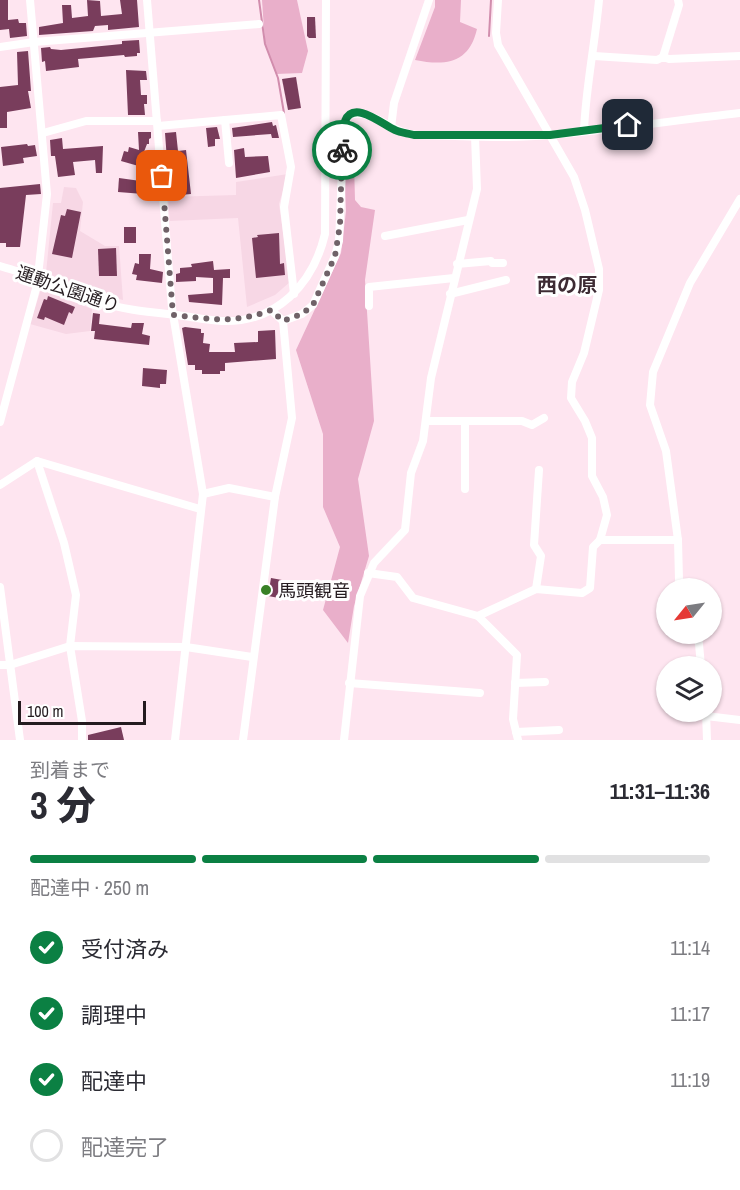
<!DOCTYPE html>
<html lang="ja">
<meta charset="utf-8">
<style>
:root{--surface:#fff;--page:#f7f7f7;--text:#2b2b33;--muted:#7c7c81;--line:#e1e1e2;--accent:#0b8043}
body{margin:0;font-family:"Archivo Narrow","Noto Sans JP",sans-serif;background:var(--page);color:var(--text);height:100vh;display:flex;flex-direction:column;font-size:22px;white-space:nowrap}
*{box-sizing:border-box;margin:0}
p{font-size:20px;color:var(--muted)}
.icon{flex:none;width:33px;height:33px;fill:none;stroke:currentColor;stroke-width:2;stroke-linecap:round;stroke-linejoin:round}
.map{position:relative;height:740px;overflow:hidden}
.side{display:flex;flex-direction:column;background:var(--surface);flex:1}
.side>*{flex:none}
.needle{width:39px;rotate:240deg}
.buttons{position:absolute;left:656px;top:578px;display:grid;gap:12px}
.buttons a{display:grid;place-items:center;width:66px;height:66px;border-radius:50%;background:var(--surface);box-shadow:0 2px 4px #0004;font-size:30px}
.scale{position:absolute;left:18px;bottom:15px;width:128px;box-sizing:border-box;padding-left:6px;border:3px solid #241b1f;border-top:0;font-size:16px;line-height:21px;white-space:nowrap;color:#241b1f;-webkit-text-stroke:4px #fff;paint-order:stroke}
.pin{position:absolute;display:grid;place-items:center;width:51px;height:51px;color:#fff;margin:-26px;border-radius:12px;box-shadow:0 3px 9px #0006}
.courier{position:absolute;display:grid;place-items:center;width:60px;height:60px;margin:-30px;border:4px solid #0b8043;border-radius:50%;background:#fff;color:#222;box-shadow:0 2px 8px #0007}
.overview em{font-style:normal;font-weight:800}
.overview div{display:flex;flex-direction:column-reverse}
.overview{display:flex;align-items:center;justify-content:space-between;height:102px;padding:0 30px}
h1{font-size:39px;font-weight:800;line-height:45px}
.bar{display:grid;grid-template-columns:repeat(4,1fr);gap:9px 6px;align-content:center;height:72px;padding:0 30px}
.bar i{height:8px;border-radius:4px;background:var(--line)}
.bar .active{background:var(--accent)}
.bar p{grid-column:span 4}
ol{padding:0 30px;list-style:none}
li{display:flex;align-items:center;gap:18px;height:66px}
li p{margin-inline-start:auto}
li .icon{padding:6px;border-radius:50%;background:var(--accent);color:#fff;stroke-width:4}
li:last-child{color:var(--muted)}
li i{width:33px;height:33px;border:3px solid var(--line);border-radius:50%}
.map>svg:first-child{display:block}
.built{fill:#f7d7e5}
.green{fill:#e9afca}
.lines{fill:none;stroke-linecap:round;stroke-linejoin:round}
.stream{stroke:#d18dad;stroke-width:2}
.building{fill:#793d5c}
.minor{stroke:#fff;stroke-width:8}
.done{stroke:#706268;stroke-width:6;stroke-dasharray:0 10.8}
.route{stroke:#0b8043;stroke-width:8}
.poi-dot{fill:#398026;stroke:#fff;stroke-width:2}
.labels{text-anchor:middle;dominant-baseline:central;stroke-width:6;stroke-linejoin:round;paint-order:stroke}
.street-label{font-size:18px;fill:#241b1f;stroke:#fff}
.poi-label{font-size:18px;fill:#241b1f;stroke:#fff;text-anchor:start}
.neighbourhood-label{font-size:20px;font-weight:bold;fill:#3d2b33;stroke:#fff}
</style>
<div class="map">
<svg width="740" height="740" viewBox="0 0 740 740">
<rect width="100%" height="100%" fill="#fee5f0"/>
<g class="built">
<polygon points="288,174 279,204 290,282 275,295 247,307 238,218 170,221 168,197 236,195 236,182"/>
<polygon points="64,187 76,188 83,202 80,231 105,246 119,246 123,300 97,293 46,273 53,203 61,203"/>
<polygon points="41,289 92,309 90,331 66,334 30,324"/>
</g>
<g class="green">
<polygon points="262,0 297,0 308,51 302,73 276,74 265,44"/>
<path d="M435 0H461L460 22 477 29C469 64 445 66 415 60L435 7Z"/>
<polygon points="353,126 355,200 361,207 375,210 365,280 374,421 358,479 369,556 354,606 348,643 323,610 340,547 323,507 323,434 296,350 341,253 346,211 344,159 347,127"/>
</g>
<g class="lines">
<g class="stream">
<polyline points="259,0 265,44 278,78 284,113"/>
<polyline points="489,36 491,0"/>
</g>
</g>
<g class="building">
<polygon points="0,0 8,0 8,20 18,19 19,23 26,23 27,36 10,38 9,29 0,30"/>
<polygon points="87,0 100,1 101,16 122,14 120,0 137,0 139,27 108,30 108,25 95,26 93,31 39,35 39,27 63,23 62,5 71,5 72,18 88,16"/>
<polygon points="307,17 315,17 316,38 309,38 307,36"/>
<polygon points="139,40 140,53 137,53 137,56 125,57 124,55 78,59 79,67 46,71 45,61 42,62 41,48 50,47 51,49 61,50 122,44 122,41"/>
<polygon points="28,51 31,91 28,91 31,108 7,112 7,128 0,128 0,87 18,85 17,52"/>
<polygon points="126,70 146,71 147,80 140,80 141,95 147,95 147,104 144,104 145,115 128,115"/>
<polygon points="296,77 301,108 288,110 282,79"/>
<polygon points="272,122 273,126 276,125 279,138 272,138 271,134 233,137 232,128"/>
<polygon points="217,127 220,139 215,139 215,146 208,147 206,128"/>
<polygon points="138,132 151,132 151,138 149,139 149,144 147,144 142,157 144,158 142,167 121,161 124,151 128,152 129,147 139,150"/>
<polygon points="176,132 178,151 186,150 191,194 169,196 169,187 178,187 178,173 168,174 165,133"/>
<polygon points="62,138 63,149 103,146 102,173 96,173 95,160 73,162 75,175 58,177 55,156 51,156 50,140"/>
<polygon points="27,144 28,146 35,145 37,156 23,158 24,163 3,166 1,147"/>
<polygon points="244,148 245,157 268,156 270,172 236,178 234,150"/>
<polygon points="119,178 155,183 156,195 118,192"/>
<polygon points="40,184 41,194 26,195 20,247 6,247 6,243 0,243 0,188"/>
<polygon points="67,209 81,212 72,258 52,254 61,215 65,216"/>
<rect x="124" y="227" width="12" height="16"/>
<polygon points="279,233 280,264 284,263 285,275 256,278 252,238 258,237 257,235"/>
<polygon points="116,248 117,276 99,276 98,249"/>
<polygon points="139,254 151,254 150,269 163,272 162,283 136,280 137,275 132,274 135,263 139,264"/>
<polygon points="213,261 214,270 230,269 230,278 223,278 222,305 189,302 188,295 213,293 213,278 196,277 196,281 176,282 176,274 180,273 180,268 192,267 191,264"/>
<polygon points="48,296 75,307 72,314 69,312 64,325 45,317 44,320 37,318 44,299 47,300"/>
<polygon points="93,313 100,314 99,324 131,328 132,323 144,323 142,334 150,336 149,345 94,339 95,331 91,331"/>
<polygon points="185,327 201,329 201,333 204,333 203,343 210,344 209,352 235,352 234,343 258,342 258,331 275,330 276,359 225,363 225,371 220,371 220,374 202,374 202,370 195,370 195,365 188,365 182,328"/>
<polygon points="143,368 167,370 166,384 160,384 160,388 142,386"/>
<polygon points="271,578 282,580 279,598 268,596"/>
<polygon points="121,727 124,740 88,740 88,735"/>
</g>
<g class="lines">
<g class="minor">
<polyline points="147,0 172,308 203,494 175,740"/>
<polyline points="0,47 34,42 259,24"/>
<polyline points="594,56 657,60 663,57 669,59 740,56"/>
<polyline points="663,57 679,5 678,0"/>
<polyline points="225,120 281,115 291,167 284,207 294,294"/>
<polyline points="158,126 225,120 229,163"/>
<polyline points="391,128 394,103 429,0"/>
<path d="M584 130C586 86 595 44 599 0"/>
<polyline points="43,133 86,121 157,121"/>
<polyline points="385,236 468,220"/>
<polyline points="457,264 491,261 492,263 503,263"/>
<path d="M0 266C34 275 66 292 99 302 125 310 150 312 177 315 192 317 207 320 222 321 277 323 313 284 325 234L326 0"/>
<polyline points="450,294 506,280"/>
<polyline points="369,306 369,287 454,278"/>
<path d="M271 310 283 321 302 314 313 305 335 256 339 241 344 122 350 115C374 108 391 134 418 135 461 136 506 139 550 135 613 130 677 120 740 113"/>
<polyline points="426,421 522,421 532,425 544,418"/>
<polyline points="0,422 37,285 47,194 30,0"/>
<polyline points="37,461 64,543 76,595 70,646 82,721 82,740"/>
<polyline points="0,485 37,461 200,509"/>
<polyline points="465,489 465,421"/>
<polyline points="203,494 229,488 275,497"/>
<polyline points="600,540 678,540"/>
<polyline points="368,573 397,577 413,598 478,616 517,655 513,719 518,740"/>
<polyline points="0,587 20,740"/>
<polyline points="682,588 679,580 678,540 666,451 650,405 653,372 690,283 740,199"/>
<polyline points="536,589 541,556 534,545 539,470"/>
<polyline points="478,616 536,589 582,593 590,588 593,547 600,540 607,515 603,497 592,476 592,438 585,421 571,398 572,382 584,353 599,290 599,269 585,210 574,177 498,45 496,33 498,0"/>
<polyline points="698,633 701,666"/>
<polyline points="0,665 10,665 70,646 186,647 252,657"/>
<polyline points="349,683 480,693"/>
<polyline points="515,683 545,682"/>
<polyline points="706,711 707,740"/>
<polyline points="706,716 740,720"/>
<polyline points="516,732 559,730"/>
<polyline points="243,740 275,497 292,418 283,321"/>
<polyline points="344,740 360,596 374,563 405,530 411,473 423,441 431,378 477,189 475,136"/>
</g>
</g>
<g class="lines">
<path class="done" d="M162 176 173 315C210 319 235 324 271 310L283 321 302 314 313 305 335 256 340 225 342 150"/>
<path class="route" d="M342 150C342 141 341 129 345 121 354 99 383 125 395 130 401 133 407 133 414 135H550L628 125"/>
</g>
<circle class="poi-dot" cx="266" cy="590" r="6"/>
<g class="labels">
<g class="street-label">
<text transform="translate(68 289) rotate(19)">運動公園通り</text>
</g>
<g class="poi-label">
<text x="278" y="590">馬頭観音</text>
</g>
<g class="neighbourhood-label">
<text x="567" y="284">西の原</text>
</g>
</g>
</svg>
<div class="buttons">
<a><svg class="needle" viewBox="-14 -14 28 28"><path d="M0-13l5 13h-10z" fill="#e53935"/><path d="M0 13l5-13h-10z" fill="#7c7c81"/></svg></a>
<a><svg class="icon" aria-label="layers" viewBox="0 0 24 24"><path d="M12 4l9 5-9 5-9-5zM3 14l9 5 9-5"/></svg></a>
</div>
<div class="scale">100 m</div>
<div class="pin" style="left:162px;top:176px;background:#ea580c"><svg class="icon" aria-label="bag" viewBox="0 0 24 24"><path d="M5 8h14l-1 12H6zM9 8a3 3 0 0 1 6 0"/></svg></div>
<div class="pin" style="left:628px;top:125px;background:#1f2937"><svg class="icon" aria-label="home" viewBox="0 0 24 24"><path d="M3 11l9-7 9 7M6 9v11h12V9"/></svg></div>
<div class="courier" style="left:342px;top:150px"><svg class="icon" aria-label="bike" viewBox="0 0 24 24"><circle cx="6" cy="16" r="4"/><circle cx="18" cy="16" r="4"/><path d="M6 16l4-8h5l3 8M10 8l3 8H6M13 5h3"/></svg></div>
</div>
<section class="side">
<div class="overview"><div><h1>3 分</h1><p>到着まで</p></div><em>11:31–11:36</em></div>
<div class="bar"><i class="active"></i><i class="active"></i><i class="active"></i><i></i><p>配達中 · 250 m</p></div>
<ol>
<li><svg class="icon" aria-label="check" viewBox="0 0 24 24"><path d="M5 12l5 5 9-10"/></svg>受付済み<p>11:14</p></li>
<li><svg class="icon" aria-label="check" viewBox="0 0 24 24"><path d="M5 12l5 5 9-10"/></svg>調理中<p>11:17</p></li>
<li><svg class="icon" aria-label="check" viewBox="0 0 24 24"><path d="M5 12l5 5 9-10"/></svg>配達中<p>11:19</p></li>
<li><i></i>配達完了</li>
</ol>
</section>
